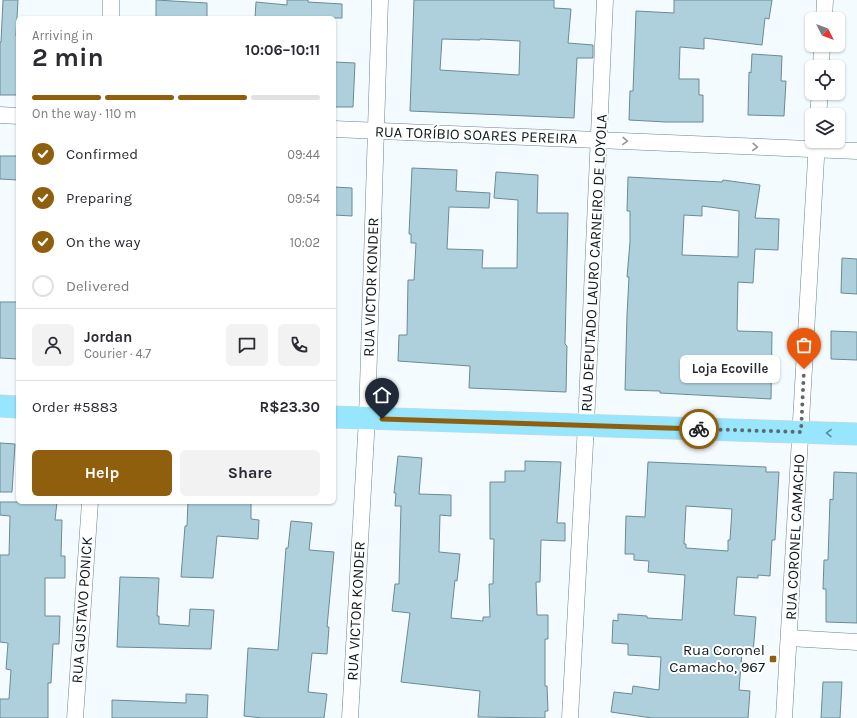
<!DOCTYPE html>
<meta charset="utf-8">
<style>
:root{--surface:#fff;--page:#f2f2f3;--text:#2b2b33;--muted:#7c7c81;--line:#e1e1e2;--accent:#905f0d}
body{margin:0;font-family:Karla,sans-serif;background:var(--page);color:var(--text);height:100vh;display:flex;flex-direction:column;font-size:15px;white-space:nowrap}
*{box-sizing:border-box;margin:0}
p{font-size:13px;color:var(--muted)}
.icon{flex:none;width:22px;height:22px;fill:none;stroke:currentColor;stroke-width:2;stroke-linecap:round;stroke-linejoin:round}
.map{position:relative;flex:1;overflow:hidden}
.panel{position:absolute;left:16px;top:16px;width:320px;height:488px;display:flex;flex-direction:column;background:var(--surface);border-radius:6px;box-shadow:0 1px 3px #0004}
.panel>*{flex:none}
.needle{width:26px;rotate:132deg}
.tools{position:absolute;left:805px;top:12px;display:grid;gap:8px}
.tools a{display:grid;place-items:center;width:40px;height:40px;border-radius:6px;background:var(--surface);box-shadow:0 1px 3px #0004;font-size:20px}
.pin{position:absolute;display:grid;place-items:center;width:34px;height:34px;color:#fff;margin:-41px -17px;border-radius:50% 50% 50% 0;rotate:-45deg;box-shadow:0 0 4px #0007}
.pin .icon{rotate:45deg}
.courier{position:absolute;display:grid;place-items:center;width:40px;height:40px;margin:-20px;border:3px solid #905f0d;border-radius:50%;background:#fff;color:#222;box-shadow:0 1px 5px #0007}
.bubble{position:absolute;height:28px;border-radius:6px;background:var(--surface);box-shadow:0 1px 3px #0004;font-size:13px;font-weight:700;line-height:28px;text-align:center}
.overview em{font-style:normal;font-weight:700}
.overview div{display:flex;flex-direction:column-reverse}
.overview{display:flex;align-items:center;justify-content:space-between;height:68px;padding:0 16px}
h1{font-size:26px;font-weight:700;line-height:30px}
.bar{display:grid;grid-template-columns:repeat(4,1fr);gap:6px 4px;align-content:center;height:48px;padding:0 16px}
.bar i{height:5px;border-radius:3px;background:var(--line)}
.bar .active{background:var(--accent)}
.bar p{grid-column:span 4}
.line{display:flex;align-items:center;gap:10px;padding:0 16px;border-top:1px solid var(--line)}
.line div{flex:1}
.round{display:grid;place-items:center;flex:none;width:42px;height:42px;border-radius:6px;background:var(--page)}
ol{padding:0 16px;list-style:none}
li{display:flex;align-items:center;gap:12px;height:44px}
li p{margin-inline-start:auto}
li .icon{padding:4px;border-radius:50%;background:var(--accent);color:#fff;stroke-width:4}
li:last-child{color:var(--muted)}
li i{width:22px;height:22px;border:2px solid var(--line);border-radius:50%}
.action{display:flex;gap:8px;margin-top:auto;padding:8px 16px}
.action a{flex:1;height:46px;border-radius:6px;background:var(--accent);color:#fff;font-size:16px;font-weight:700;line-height:46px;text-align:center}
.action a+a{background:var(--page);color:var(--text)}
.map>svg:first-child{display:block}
.building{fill:#aed0dd;stroke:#6a8a95;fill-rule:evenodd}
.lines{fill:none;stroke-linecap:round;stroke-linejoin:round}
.minor-casing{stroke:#678793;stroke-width:17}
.primary-casing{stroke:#d3d6d6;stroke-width:23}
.minor{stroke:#fff;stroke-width:16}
.primary{stroke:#98e5fe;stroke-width:22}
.oneway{stroke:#92989a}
.oneway2{stroke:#598a99}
.done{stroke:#5e696c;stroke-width:4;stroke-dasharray:0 7.2}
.route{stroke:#905f0d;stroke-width:5}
.poi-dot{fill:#905f0d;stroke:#fff;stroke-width:1.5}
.labels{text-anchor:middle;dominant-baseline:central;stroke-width:4;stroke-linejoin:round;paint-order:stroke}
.street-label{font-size:15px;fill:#0d1a1e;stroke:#fff}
.poi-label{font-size:15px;fill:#0d1a1e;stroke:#fff;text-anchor:end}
</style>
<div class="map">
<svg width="857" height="718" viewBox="0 0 857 718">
<rect width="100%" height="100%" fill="#f4fbfe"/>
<g class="building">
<polygon points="3,0 18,0 16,36 18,36 18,95 0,95 0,42 1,42"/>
<polygon points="156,0 207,3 207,18 156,18"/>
<polygon points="287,0 308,0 308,2 342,4 342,18 255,18 256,2 287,5"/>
<path d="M414 0H554V8L571 9 568 43 593 45V58H577L574 118 410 111ZM442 39 480 40V39L520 41 519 75 440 70Z"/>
<polygon points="674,0 772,0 769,19 765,18 762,45 704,38 704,49 680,47 679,79 699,79 699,95 703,95 703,122 666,122 629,120 630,91 633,91 636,11 674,13"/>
<polygon points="752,54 782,56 781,81 786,81 784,116 748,115 749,72 751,73"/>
<polygon points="334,62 355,63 353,107 334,107"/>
<polygon points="0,156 18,156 18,180 0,179"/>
<polygon points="412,168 457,170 456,191 490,193 489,208 449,207 447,249 483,250 482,268 517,268 518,200 494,198 496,172 538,175 537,213 568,213 565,344 567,346 566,392 469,388 470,366 398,361 399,335 407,335 408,280 414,280 416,243 411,243 411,234 409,234"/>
<path d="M628 177 722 182 723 180 760 185 755 218 779 219 778 250 755 249 753 283 738 282 737 329 738 331 772 332 771 399 660 393V391L625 390 627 315 629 277H627L630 242V211H627ZM702 206 739 211 738 257 682 255 684 215 702 216Z"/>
<polygon points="334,187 352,188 352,216 334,215"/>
<polygon points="842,258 857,259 857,294 841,293"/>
<polygon points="0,302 18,302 18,359 0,358"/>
<polygon points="831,331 857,332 857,360 831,359"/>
<polygon points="0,443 15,444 12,492 0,492"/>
<polygon points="398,456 422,458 419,494 451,495 451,516 440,515 439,552 460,554 457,581 455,580 451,618 483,621 483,617 490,617 489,584 493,584 494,539 490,539 490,482 505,482 505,471 525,471 525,461 561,462 557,523 565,523 565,541 541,540 540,582 536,582 537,615 548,615 548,639 545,639 545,686 547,686 548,711 545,711 545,718 478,717 480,691 401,682 410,613 392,611 395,584 399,584 401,506 395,506 396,493 394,493"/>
<path d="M648 462 766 467V472H779L775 540H772L770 576 758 575V578L737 577 734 615 756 617 753 653 742 652 739 690 750 691 748 718H652L611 712 614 692 632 694 633 686 659 690 661 657 628 655V644L612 643 613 620 618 621V614L647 616V618L682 620 685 575 648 572 649 561 634 560V554H625L626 516 645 517ZM686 506 732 509 730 540H728V551L686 548V544H684Z"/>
<polygon points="834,472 857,473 857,623 826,622 826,589 823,589 824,560 828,560 830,499 833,500"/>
<polygon points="0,502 57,502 55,520 62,520 61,556 65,556 65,578 45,578 45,616 60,616 59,644 53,644 51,683 48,683 48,718 0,718 0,699 9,699 11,670 6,669 8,643 0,642 0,555 9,555 10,516 0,515"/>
<polygon points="188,502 251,502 251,519 259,520 258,539 217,536 213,578 181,577 185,526 187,526"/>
<polygon points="291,521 312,523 309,550 334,552 327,627 329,627 327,654 312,653 308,692 327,694 324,718 262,718 244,716 248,648 278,650 286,548 288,548"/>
<polygon points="120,577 159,578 157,616 159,616 159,624 189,626 190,609 214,610 211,649 117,647"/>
<polygon points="823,682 842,682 840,718 821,718"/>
<polygon points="186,694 208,695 207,718 112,718 112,700 186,703"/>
</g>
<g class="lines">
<defs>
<g id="minor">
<polyline points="111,18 111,0"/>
<polyline points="824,19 825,0"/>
<polyline points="821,67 822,45"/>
<polyline points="0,115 18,116"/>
<polyline points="818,115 820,93"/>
<polyline points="334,129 857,151"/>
<polyline points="789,638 857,642"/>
<polyline points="75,718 90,502"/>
<polyline points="350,718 367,418 380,0"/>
<polyline points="570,718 586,425 605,0"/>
<polyline points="784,718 817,141"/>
</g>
<g id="primary">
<polyline points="0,406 18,407"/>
<polyline points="334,417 857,434"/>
</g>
</defs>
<use href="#minor" class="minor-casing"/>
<use href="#primary" class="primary-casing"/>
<use href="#minor" class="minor"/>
<use href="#primary" class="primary"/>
</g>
<defs><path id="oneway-chevron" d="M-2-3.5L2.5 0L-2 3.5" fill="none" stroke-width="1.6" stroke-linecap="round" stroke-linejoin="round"/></defs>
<g class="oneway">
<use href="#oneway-chevron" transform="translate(625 141) rotate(2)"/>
<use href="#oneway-chevron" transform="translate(755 147) rotate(2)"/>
</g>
<use class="oneway2" href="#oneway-chevron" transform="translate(829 433) rotate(-178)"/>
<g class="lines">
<polyline class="done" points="699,429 801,432 804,369"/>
<polyline class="route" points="382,419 699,429"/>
</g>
<rect class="poi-dot" x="769" y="655" width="8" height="8" rx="2"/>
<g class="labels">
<g class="street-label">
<text transform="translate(476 135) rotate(2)">RUA TORÍBIO SOARES PEREIRA</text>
<text transform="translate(594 263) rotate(-87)">RUA DEPUTADO LAURO CARNEIRO DE LOYOLA</text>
<text transform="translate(371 287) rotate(-88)">RUA VICTOR KONDER</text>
<text transform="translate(795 537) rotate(-87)">RUA CORONEL CAMACHO</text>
<text transform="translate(82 610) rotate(-86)">RUA GUSTAVO PONICK</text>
<text transform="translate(356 611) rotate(-87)">RUA VICTOR KONDER</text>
</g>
<g class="poi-label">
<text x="765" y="650">Rua Coronel<tspan x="765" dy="17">Camacho, 967</tspan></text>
</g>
</g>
</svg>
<div class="tools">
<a><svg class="needle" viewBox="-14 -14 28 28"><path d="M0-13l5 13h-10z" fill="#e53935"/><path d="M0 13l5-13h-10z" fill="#7c7c81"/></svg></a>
<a><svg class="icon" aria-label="locate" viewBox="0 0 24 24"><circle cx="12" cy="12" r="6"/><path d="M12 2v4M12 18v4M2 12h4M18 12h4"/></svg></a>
<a><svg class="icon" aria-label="layers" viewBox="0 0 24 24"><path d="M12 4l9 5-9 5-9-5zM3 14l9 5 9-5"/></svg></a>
</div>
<div class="pin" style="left:804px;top:369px;background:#ea580c"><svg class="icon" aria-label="bag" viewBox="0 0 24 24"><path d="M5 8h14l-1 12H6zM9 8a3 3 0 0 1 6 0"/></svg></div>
<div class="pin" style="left:382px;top:419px;background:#1f2937"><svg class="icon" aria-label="home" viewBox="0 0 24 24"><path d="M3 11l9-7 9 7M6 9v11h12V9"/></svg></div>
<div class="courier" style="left:699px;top:429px"><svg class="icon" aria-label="bike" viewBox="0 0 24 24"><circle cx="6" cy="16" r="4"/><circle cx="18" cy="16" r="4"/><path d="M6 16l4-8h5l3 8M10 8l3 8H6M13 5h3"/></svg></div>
<div class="bubble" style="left:680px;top:355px;width:100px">Loja Ecoville</div>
<section class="panel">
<div class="overview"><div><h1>2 min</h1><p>Arriving in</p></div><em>10:06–10:11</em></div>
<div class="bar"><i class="active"></i><i class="active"></i><i class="active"></i><i></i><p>On the way · 110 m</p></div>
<ol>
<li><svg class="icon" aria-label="check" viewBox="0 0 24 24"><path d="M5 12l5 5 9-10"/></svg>Confirmed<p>09:44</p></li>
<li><svg class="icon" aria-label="check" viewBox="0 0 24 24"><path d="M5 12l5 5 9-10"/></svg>Preparing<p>09:54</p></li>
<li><svg class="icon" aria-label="check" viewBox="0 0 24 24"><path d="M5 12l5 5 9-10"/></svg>On the way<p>10:02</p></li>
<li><i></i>Delivered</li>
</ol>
<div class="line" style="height:72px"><a class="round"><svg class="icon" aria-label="person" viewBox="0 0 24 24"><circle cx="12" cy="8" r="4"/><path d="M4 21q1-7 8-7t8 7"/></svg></a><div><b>Jordan</b><p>Courier · 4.7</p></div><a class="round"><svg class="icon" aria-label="chat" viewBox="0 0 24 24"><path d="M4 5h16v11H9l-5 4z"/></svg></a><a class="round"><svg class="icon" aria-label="phone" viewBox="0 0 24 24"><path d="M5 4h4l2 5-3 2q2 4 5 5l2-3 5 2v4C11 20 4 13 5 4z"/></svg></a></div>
<div class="line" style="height:52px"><div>Order #5883</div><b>R$23.30</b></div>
<div class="action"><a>Help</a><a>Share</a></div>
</section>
</div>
